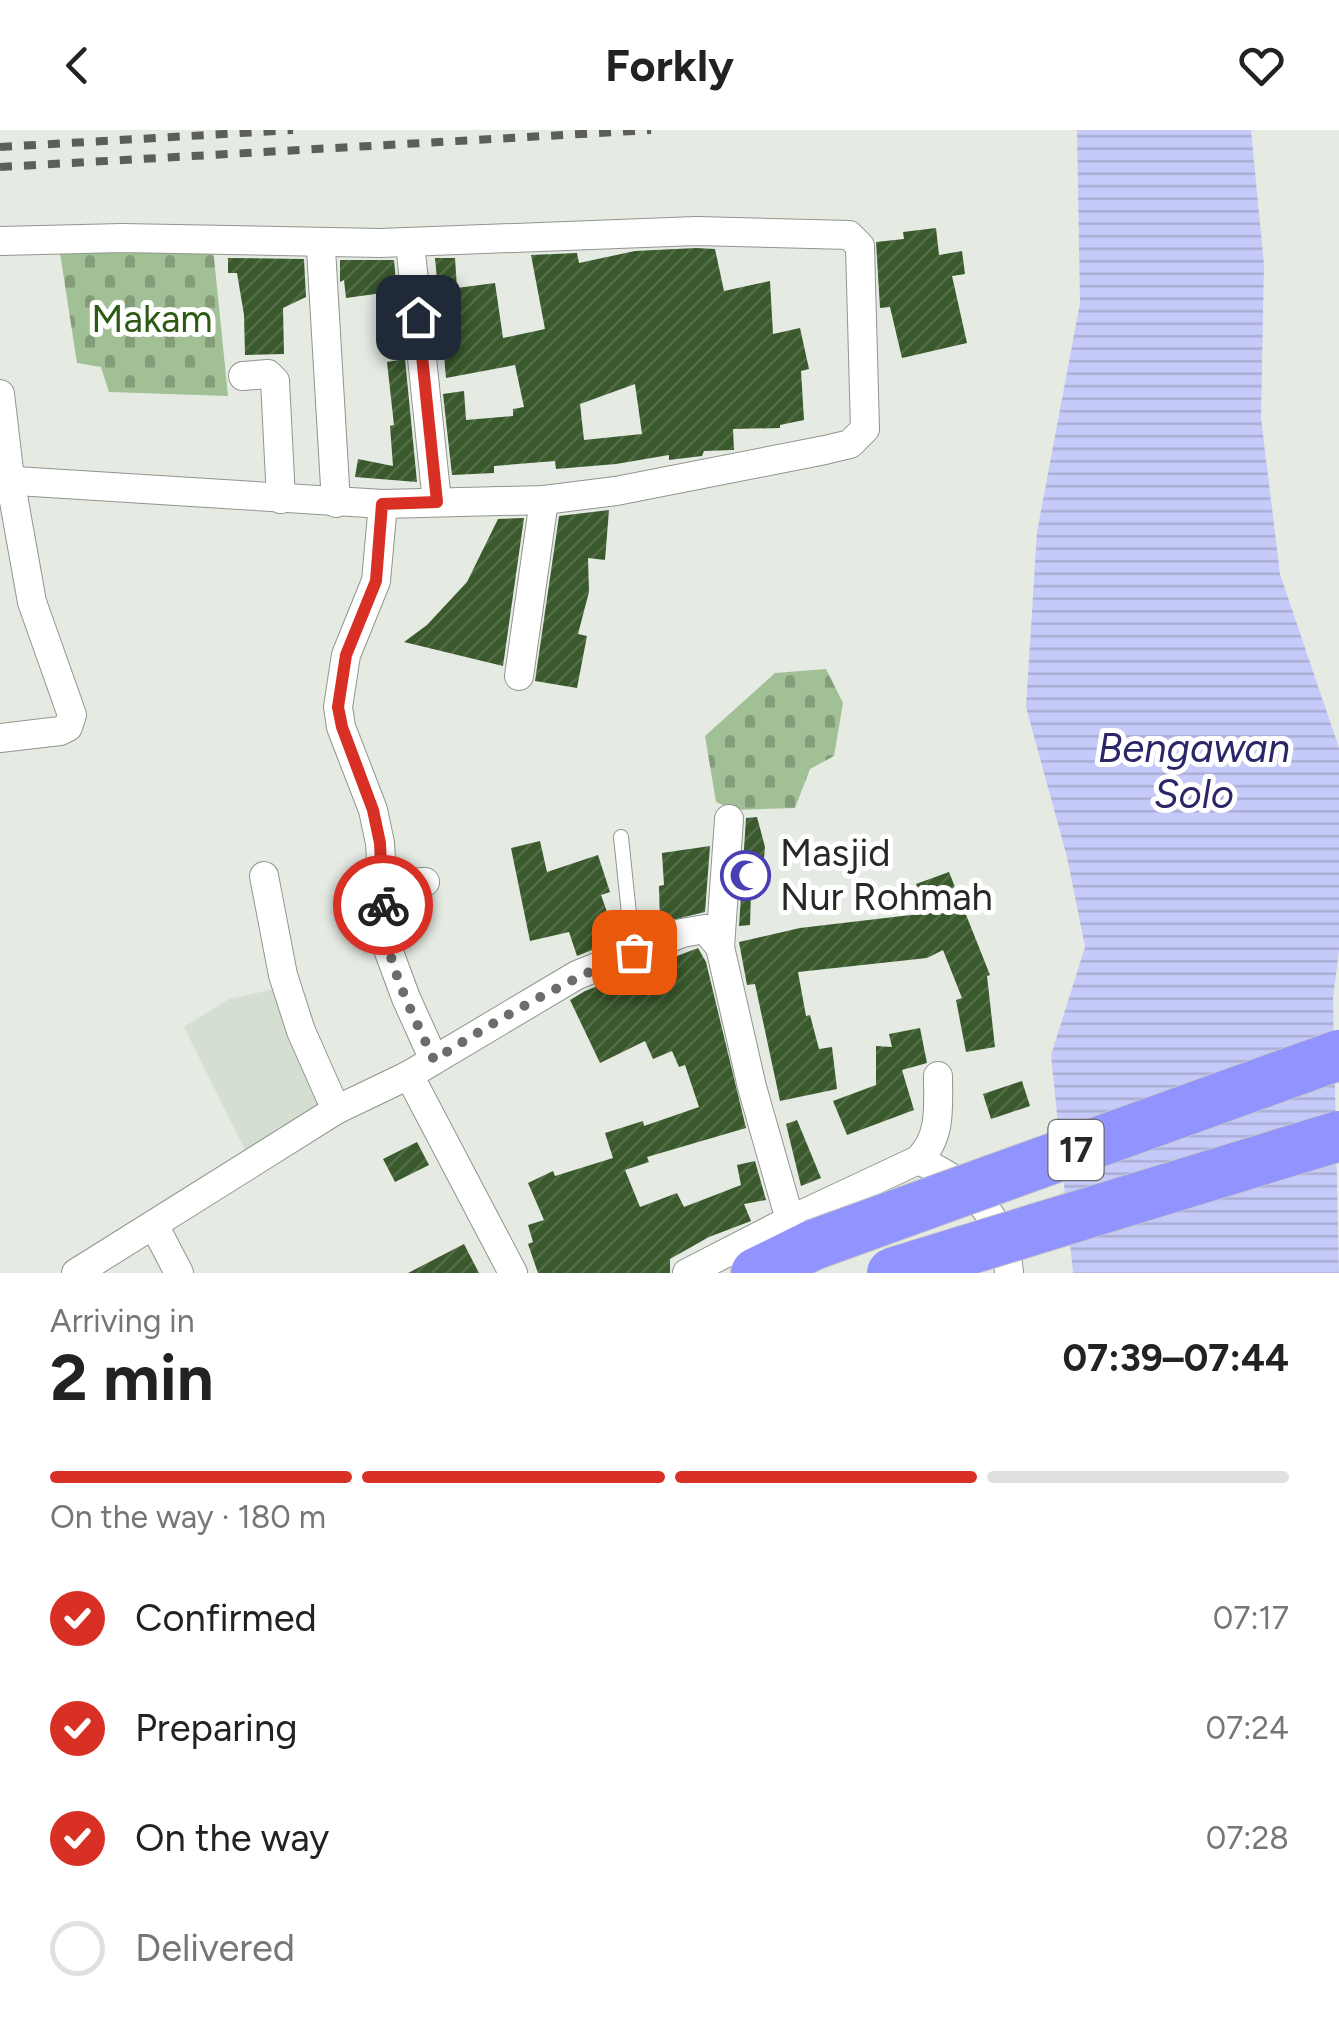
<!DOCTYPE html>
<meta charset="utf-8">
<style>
:root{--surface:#fff;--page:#f2f2f2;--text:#222;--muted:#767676;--line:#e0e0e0;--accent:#d93025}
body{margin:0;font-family:Figtree,sans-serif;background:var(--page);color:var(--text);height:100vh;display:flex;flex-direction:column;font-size:38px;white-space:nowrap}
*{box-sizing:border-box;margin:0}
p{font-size:32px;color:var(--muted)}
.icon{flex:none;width:55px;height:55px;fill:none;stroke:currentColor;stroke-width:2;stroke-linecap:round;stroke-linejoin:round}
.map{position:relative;height:1143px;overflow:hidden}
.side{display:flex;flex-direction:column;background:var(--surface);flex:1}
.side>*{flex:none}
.pin{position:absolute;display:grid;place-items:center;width:85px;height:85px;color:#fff;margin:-42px;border-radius:20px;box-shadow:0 5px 15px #0006}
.courier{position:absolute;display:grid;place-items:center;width:100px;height:100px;margin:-50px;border:8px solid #d93025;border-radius:50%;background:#fff;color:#222;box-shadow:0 2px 12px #0007}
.headline em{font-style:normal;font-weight:700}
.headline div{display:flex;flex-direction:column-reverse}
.headline{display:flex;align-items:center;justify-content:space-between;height:170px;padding:0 50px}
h1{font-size:65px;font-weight:700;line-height:75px}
.bar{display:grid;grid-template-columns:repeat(4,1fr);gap:15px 10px;align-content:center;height:120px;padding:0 50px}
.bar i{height:12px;border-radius:8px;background:var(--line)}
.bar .current{background:var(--accent)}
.bar p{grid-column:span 4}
ol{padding:0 50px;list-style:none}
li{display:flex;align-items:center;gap:30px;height:110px}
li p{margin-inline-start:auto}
li .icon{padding:10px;border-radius:50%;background:var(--accent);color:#fff;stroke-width:4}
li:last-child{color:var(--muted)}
li i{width:55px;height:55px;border:5px solid var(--line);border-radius:50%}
header{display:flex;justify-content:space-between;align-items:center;height:130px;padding:0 50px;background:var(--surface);font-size:45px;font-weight:700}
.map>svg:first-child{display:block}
.built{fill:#d5dfd1}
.cemetery{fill:url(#cemetery-stones)}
.water{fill:url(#water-rules)}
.building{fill:url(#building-hatch);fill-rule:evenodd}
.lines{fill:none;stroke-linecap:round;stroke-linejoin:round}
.lane-casing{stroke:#90958e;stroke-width:16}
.street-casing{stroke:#90958e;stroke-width:30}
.highway-casing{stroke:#c7c7c7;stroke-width:52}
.lane{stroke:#fff;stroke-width:14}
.street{stroke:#fff;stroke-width:28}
.highway{stroke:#9193fe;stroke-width:50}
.rail{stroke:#5b5e5a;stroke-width:8;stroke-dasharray:12 12;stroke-linecap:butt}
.highway-bridge-casing{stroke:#c7c7c7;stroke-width:52;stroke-linecap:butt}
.highway-bridge{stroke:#9193fe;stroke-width:50}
.done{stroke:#6a6d68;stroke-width:10;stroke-dasharray:0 18}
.route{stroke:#d93025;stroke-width:12}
.labels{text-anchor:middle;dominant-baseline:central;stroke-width:10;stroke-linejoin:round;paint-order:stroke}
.shield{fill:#fff;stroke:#686967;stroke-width:2.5}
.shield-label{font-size:35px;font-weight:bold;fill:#272926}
.park-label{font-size:38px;fill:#2d5a15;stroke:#fff}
.poi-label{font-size:38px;fill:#272926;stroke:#fff;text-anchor:start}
.water-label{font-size:40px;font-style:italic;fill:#2b2667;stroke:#fff}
</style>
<header><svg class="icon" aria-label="back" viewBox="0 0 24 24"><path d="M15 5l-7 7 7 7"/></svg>Forkly<svg class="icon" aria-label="heart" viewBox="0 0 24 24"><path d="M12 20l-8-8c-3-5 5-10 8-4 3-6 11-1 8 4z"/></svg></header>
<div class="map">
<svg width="1339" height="1143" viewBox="0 0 1339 1143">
<defs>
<pattern id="cemetery-stones" width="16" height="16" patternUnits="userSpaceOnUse" patternTransform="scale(2.5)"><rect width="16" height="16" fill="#a1c095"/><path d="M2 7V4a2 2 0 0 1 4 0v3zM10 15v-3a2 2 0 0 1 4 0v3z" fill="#839c79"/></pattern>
<pattern id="water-rules" width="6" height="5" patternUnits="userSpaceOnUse" patternTransform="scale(2.5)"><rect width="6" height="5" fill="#c6caf8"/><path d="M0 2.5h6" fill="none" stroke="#aaaed4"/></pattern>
<pattern id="building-hatch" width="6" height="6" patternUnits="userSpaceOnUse" patternTransform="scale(2.5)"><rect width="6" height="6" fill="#3a592c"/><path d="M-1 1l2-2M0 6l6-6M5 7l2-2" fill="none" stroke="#546d49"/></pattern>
</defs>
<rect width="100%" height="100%" fill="#e5eae3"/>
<polygon class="built" points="279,858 329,977 247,1024 184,897 229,869"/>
<g class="cemetery">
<polygon points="213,118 228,266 109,262 101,237 77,233 60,123"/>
<polygon points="826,539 843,573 834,626 810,639 795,678 734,680 716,672 705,606 775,543"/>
</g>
<polygon class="water" points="1077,0 1251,0 1264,135 1261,288 1280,444 1339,618 1339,820 1333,868 1339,1143 1073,1143 1051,925 1085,817 1067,727 1026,577 1037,402 1080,173"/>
<g class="building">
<polygon points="936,98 939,125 962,121 965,144 952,146 967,213 902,228 890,177 880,178 876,112 904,109 903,102"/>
<path d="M696 118 715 119 724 161 770 151 773 204 800 198 809 239 801 241 804 290 780 295V298L733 299 734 320 704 321 702 326 669 330V325L616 334 556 339 555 331 494 336V343L452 345 443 264 464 261 466 290 513 286V279L524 277 515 235 446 248 435 128H455L457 158 495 153 503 208 545 199 531 125 577 123 579 133 635 121ZM635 254 642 304 584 310 580 274Z"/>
<polygon points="228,128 304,129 306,167 283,178 284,224 245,225 244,185 237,143 228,143"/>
<polygon points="340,130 394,130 397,161 346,168 344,150 340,152"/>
<polygon points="405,229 417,352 355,347 358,329 393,336 390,296 394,295 387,232"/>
<polygon points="609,380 605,430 588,428 589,462 578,504 587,506 577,558 535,551 559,386"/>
<polygon points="524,388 503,536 404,512 427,495 467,452 498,389"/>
<polygon points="757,687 765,717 761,762 751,762 750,795 739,796 746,688"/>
<polygon points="540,711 547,742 598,725 610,762 601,765 617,810 577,826 569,802 530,811 511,718"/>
<polygon points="710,716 705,782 660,793 659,756 664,755 662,723"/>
<polygon points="949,742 990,845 987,846 995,917 966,922 956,870 962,868 943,820 927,828 798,842 806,886 810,885 819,919 832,917 837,959 780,971 755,854 747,855 739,812 800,798 928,783 916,754"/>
<polygon points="698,818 706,832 746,998 647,1027 649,1032 625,1040 640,1077 677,1063 684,1077 741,1055 737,1035 755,1031 766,1070 744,1074 751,1091 709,1107 670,1129 670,1143 538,1143 528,1114 533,1112 528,1095 544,1090 528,1053 553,1041 555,1046 613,1028 605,1003 643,991 644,996 699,977 685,935 679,937 672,921 653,929 645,911 600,933 570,870 585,861"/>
<polygon points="920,898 927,933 902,940 914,980 847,1005 833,971 876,955 876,916 892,917 889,904"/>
<polygon points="1022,951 1030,976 991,989 983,964"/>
<polygon points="797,990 821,1048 801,1056 786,994"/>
<polygon points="417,1012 429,1035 395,1052 383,1029"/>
<polygon points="464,1114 479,1143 408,1143"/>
</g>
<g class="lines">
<defs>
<polyline id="lane" points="621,707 633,822"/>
<g id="street">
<polyline points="0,111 122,108 380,113 696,101 849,105 860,116 865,299 850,314 825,320 616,361 544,370 383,374 0,350"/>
<polyline points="410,113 437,372"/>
<polyline points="321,119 336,373"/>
<polyline points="243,246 268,244 275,251 281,369"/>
<polyline points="0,264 10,349 32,472 72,585 68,597 60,601 0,608"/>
<polyline points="383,374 376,451 346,525 338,577 341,597 373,680 380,713 386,814 406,868 434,930"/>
<polyline points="519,546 544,370"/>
<polyline points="729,689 720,817 752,957 790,1090"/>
<polyline points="264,746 283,845 301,901 336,980"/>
<polyline points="383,753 425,752"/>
<polyline points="409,945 513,1143"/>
<path d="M918 1030C968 1052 1005 1085 1009 1143"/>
<polyline points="154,1095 179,1143"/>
<polyline points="76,1143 336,980 409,945 577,845 682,803 705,799 720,817"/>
<path d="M687 1143 790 1090 918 1030C942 1007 938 977 938 946"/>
</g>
<polyline id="highway" points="756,1143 813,1115"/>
</defs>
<use href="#lane" class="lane-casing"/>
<use href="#street" class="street-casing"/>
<use href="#highway" class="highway-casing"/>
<use href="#lane" class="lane"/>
<use href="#street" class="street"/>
<use href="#highway" class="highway"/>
<g class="rail">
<polyline points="0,17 293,0"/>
<polyline points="0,37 651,0"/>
</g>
<defs>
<g id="highway-bridge">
<polyline points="813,1115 1339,925"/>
<polyline points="892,1143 1339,1006"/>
</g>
</defs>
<use href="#highway-bridge" class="highway-bridge-casing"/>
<use href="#highway-bridge" class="highway-bridge"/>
</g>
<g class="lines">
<path class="done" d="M383 775C384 831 411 880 434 930 498 889 563 852 634 822"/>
<polyline class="route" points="383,775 380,713 373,680 342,597 338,577 346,525 376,451 382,374 437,372 418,187"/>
</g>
<defs>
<symbol id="mosque-ring" viewBox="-11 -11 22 22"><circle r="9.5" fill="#fff" stroke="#4a3eb5" stroke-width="1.5"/><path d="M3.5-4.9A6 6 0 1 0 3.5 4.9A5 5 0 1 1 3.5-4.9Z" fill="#4a3eb5"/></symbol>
</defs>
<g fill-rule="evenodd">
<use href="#mosque-ring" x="718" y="718" width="55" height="55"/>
</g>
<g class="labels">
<rect class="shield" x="1048.5" y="990" width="55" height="60" rx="8"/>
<g class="shield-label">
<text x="1076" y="1020">17</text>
</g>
<g class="park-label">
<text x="152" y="189">Makam</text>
</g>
<g class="poi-label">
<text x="780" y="723">Masjid<tspan x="780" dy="44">Nur Rohmah</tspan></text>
</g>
<g class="water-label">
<text x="1194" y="618">Bengawan<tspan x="1194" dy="46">Solo</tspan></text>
</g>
</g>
</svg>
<div class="pin" style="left:634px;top:822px;background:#ea580c"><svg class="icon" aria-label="bag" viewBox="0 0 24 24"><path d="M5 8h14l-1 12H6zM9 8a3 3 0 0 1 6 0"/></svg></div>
<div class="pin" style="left:418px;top:187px;background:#1f2937"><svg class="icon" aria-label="home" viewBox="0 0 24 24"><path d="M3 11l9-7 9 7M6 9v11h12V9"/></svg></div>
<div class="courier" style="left:383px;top:775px"><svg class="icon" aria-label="bike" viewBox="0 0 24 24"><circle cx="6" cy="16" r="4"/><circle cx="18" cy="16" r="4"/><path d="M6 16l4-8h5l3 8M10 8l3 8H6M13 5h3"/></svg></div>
</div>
<section class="side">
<div class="headline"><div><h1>2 min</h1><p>Arriving in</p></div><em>07:39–07:44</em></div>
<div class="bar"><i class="current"></i><i class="current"></i><i class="current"></i><i></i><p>On the way · 180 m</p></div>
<ol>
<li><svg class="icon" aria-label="check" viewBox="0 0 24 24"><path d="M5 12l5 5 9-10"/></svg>Confirmed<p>07:17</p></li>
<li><svg class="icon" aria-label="check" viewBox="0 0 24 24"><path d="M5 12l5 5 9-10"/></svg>Preparing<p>07:24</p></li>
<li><svg class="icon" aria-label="check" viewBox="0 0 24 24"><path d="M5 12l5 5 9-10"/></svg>On the way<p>07:28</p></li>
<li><i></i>Delivered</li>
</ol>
</section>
